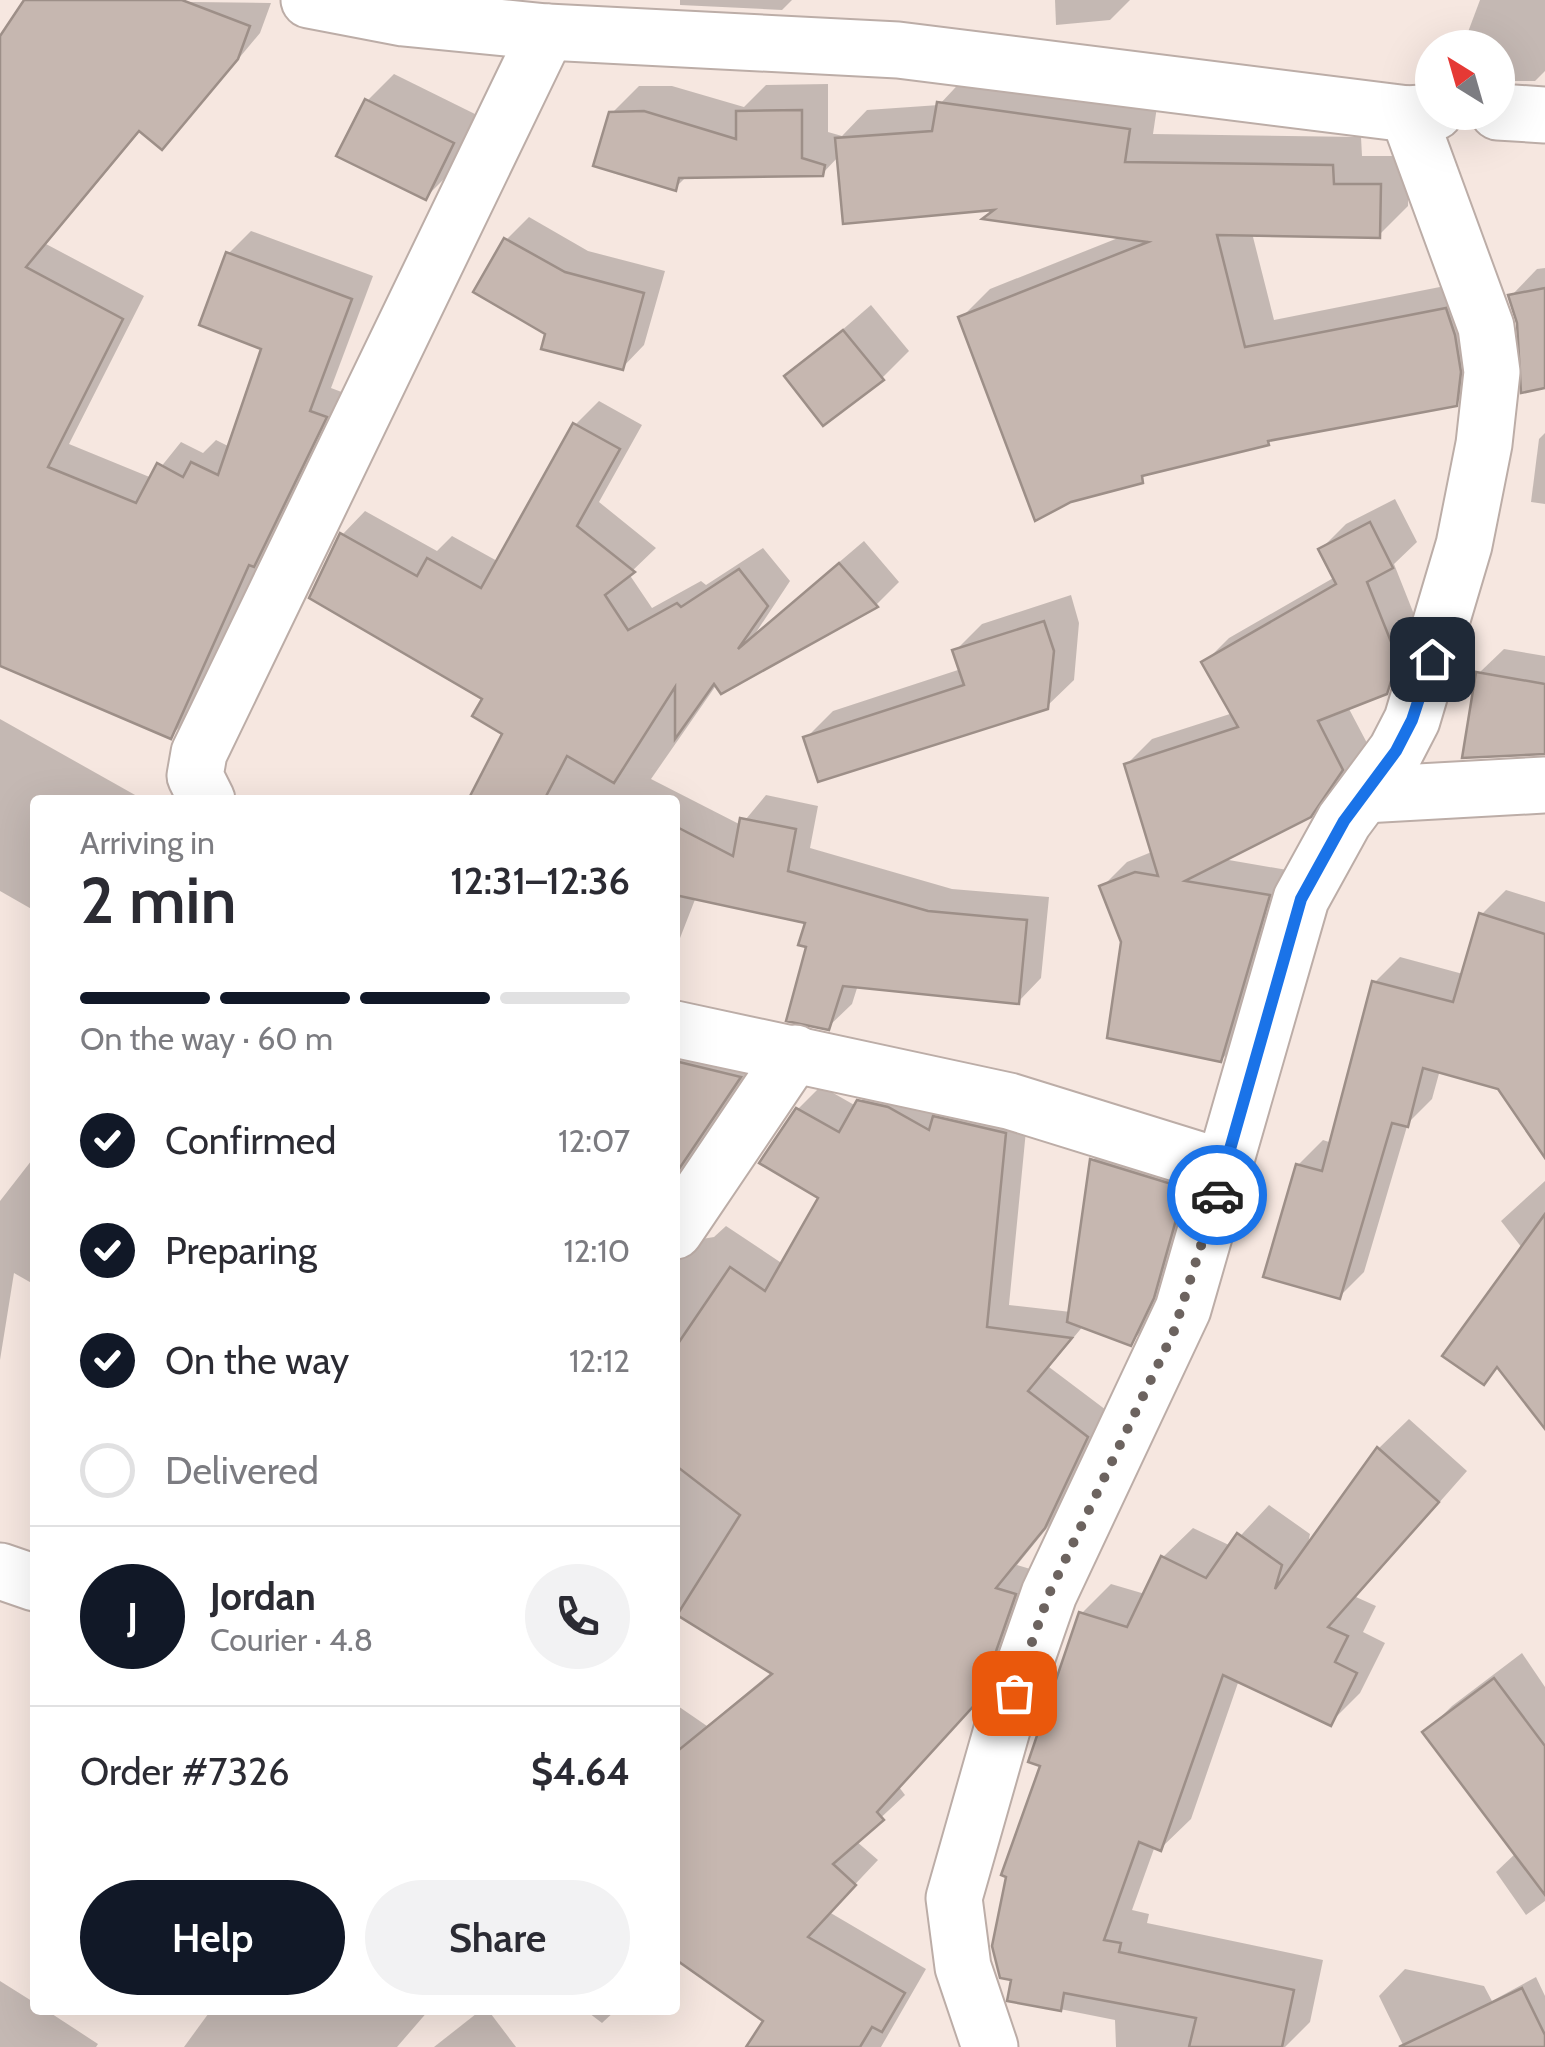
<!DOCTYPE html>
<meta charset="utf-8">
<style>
:root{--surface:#fff;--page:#f2f2f3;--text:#2b2b33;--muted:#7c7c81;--line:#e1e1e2;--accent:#111827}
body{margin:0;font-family:Cabin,sans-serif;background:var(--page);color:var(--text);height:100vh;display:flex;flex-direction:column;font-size:38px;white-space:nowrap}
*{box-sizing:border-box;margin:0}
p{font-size:32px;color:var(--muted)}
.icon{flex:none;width:55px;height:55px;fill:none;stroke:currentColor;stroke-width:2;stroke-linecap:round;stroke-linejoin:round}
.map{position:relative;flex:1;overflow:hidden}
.side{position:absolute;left:30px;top:795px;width:650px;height:1220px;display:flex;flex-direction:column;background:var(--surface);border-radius:10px;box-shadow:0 10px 40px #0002}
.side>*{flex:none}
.needle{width:65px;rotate:323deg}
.controls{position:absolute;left:1415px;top:30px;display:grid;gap:20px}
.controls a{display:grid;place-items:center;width:100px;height:100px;border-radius:50%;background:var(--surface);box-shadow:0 10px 40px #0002;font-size:50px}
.pin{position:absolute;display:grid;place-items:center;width:85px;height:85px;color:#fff;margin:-42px;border-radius:20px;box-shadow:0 5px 15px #0006}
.courier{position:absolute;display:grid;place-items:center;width:100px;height:100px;margin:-50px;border:8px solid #1a73e8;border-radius:50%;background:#fff;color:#222;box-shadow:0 2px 12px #0007}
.headline em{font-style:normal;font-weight:600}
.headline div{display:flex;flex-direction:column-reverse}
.headline{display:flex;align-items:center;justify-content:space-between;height:170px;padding:0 50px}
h1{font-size:65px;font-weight:600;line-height:75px}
.bar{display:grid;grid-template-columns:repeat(4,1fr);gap:15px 10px;align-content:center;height:120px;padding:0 50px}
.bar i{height:12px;border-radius:8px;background:var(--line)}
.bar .active{background:var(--accent)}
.bar p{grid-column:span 4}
.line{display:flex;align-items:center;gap:25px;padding:0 50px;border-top:2px solid var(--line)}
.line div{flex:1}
.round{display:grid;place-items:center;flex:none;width:105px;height:105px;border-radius:52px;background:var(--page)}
ol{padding:0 50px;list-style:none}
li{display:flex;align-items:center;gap:30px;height:110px}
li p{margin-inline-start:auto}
li .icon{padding:10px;border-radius:50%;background:var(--accent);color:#fff;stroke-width:4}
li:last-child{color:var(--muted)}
li i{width:55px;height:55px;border:5px solid var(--line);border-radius:50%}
.button{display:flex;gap:20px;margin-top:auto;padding:20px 50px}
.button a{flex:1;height:115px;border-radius:60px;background:var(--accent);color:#fff;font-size:40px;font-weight:600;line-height:115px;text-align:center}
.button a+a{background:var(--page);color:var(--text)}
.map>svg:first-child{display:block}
.shadow{fill:#0003}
.building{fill:#c6b7b0;stroke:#9d8f88;stroke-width:2.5}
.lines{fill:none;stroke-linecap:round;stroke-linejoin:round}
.minor-casing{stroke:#bcada7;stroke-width:59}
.minor{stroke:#fff;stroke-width:55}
.done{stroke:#6c635f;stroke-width:10;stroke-dasharray:0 18}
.route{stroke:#1a73e8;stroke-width:12}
</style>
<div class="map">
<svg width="1545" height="2047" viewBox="0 0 1545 2047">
<rect width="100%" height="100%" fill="#f6e7e0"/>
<g class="shadow">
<polygon points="27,0 271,3 260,33 184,124 162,146 142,129 46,244 144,296 69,444 152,478 181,442 203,453 216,440 230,447 264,347 229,253 251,231 373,276 331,388 347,394 276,542 265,553 193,713 171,736 0,663 0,41"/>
<polygon points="680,0 792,0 782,10 680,5"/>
<polygon points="1055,0 1130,0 1110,20 1056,25"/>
<polygon points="1480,0 1545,0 1545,71 1535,81 1498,81 1498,48 1462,48"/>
<polygon points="394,74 479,116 453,170 426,197 367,101"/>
<polygon points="968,74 1158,100 1153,134 1361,137 1362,156 1409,156 1408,206 1379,235 1252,233 1274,320 1475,280 1485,374 1456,403 1273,437 1070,499 961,318 990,289 1123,236 998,207 839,156 822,174 687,176 675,188 612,113 639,86 672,86 744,107 766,85 828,84 828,132 842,136 867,110 939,105"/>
<polygon points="529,217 588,251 665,271 644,345 622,368 548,333 506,240"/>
<polygon points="1545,268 1545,385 1511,296 1537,269"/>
<polygon points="871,305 909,351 882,378 788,377"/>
<polygon points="599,401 642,425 599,502 656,548 629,574 652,608 701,581 706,585 763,548 790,581 755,634 864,541 899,582 876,605 717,684 651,779 741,825 766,795 818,806 810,848 952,889 1049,897 1041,978 1018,1002 858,985 852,1004 828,1027 809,945 808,921 696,897 675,951 675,800 482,800 505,733 485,698 342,535 365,511 437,551 452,536 499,562 575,425"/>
<polygon points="1545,433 1545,504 1531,502 1539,439"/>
<polygon points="1395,499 1417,542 1394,564 1421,632 1412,666 1386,691 1348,707 1367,743 1335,789 1309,815 1223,859 1293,871 1246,1035 1221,1060 1123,942 1102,887 1127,862 1154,851 1127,764 1152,739 1233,713 1205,662 1229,638 1335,577 1321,549 1346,524"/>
<polygon points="1071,595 1079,623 1074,680 1046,707 806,738 833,711 961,669 955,651 982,624"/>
<polygon points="1504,649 1545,656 1545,751 1479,673"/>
<polygon points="0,719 144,800 35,800 35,911 0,891"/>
<polygon points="1506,890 1545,902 1545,1154 1500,1087 1440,1070 1432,1099 1408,1123 1364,1272 1339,1297 1298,1165 1323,1140 1332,1143 1375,982 1400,957 1463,974 1481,915"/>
<polygon points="699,1039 762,1054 675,1183 675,1062"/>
<polygon points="882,1078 1028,1110 1009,1305 1071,1312 1093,1160 1113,1139 1198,1188 1151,1322 1130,1343 1084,1325 1049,1367 1110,1413 1068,1502 1017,1565 1037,1571 1002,1674 899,1787 905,1795 856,1841 878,1860 829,1912 926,1969 881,2047 777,2047 767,2020 675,1956 675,1704 707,1726 773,1671 675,1611 675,1228 696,1240 714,1237 726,1226 783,1264 821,1197 798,1109 821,1086 856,1106"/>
<polygon points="35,1156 35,1285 14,1273 0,1360 0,1201"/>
<polygon points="1545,1181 1545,1425 1499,1366 1484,1382 1526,1253 1501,1221"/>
<polygon points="1409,1419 1467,1471 1356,1597 1376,1606 1363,1632 1385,1643 1360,1693 1330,1723 1239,1680 1191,1819 1161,1848 1155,1846 1132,1910 1149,1914 1147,1923 1323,1960 1310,2022 1285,2047 1116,2047 1115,2020 1010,1999 1044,1764 1081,1614 1111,1584 1145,1594 1163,1557 1193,1528 1231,1546 1269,1505 1310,1534 1307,1549 1379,1448"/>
<polygon points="1522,1653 1545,1687 1545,1901 1526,1915 1496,1872 1516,1853 1426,1732 1452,1706"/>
<polygon points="1405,1969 1484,1986 1492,2001 1536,1977 1545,1996 1545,2036 1522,2047 1404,2047 1379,1996"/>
<polygon points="0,1981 35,2003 35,2010 46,2010 98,2044 96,2047 0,2047"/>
<polygon points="211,2010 429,2010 397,2047 184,2047"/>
<polygon points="481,2010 488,2010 516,2047 434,2047"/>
<polygon points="585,2010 616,2010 602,2023"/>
</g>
<g class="building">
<polygon points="24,0 182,0 250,26 238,59 162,150 139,131 26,267 123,319 48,467 136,503 157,463 183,477 191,462 218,475 261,349 199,325 226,252 352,299 310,411 327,417 254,567 249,565 171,739 0,666 0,36"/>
<polygon points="365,99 454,143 426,200 336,156"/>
<polygon points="937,102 1130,129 1125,162 1333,165 1334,184 1381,184 1380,238 1217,235 1245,347 1446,308 1455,335 1461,372 1457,406 1268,441 1269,445 1142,476 1143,483 1071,502 1035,521 958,317 1148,242 982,219 994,210 843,224 835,138 932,131"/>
<polygon points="802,110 802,158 825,165 823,176 679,178 676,191 593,166 609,112 644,111 736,139 736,111"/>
<polygon points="504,238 565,272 644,293 623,370 541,349 545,334 473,292"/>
<polygon points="1545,288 1545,388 1521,393 1517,323 1508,295"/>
<polygon points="843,330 884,380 823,426 784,376"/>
<polygon points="573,423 620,449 577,526 635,572 605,595 628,630 677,603 681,607 739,569 768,606 738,649 839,563 878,607 721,694 714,684 675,739 675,687 614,783 567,756 544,800 468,800 502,734 472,716 482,699 309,598 340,533 417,576 427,558 481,588"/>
<polygon points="1370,522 1393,568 1367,582 1398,659 1387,694 1318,721 1343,770 1311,817 1185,881 1270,895 1221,1062 1107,1038 1121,942 1099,886 1135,872 1158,876 1124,764 1238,727 1201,662 1336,584 1318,549"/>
<polygon points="1044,621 1054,651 1048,709 818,782 803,737 964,685 952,650"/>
<polygon points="1476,672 1545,684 1545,754 1462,758"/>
<polygon points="740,818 796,829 788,871 928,911 1027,920 1019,1004 843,986 829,1030 786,1021 806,947 798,945 805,923 675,895 675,826 733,856"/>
<polygon points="1479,913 1545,934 1545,1158 1498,1089 1423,1068 1408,1127 1392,1123 1340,1299 1263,1277 1296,1164 1322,1171 1372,981 1453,1002"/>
<polygon points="675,1061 741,1077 675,1175"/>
<polygon points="857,1100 888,1107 929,1130 933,1116 1006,1133 987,1327 1072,1338 1028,1391 1088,1437 1045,1528 996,1588 1016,1594 979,1700 877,1812 884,1820 833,1864 856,1885 808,1937 905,1993 882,2032 872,2027 860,2047 746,2047 763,2021 675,1959 675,1753 772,1674 677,1615 740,1515 675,1465 675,1348 730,1267 765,1291 818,1198 759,1163 796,1108 839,1132"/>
<polygon points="1090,1159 1178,1186 1170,1206 1179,1209 1154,1298 1131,1346 1067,1322"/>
<polygon points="1545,1214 1545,1429 1497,1367 1484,1385 1442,1356"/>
<polygon points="1377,1447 1439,1502 1328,1627 1348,1636 1335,1662 1357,1673 1331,1726 1223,1675 1161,1851 1139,1842 1104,1940 1121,1943 1119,1952 1294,1990 1282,2047 1189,2047 1196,2018 1064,1993 1061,2011 1007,2001 1011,1980 1000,1978 992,1946 1006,1877 1001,1875 1040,1766 1028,1762 1079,1612 1127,1627 1161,1556 1206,1578 1237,1533 1282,1565 1275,1589"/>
<polygon points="1494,1678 1545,1746 1545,1895 1422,1732"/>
<polygon points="1522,1988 1545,2035 1545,2047 1399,2047"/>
</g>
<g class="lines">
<defs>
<g id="minor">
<polyline points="309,0 403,18 547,32 898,50 1408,114 1435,112"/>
<polyline points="1498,112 1545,115"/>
<polyline points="1364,795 1545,785"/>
<polyline points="207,800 195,776 199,753 547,32"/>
<polyline points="675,1029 1009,1101 1225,1168"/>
<polyline points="675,1231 795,1053"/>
<polyline points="0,1571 35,1583"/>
<polyline points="990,2047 963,1967 954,1898 1003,1726 1049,1594 1183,1309 1301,899 1344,821 1396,751 1412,720 1464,545 1484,444 1492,372 1486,327 1408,114"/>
</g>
</defs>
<use href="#minor" class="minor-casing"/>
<use href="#minor" class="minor"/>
</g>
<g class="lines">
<polyline class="done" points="1014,1693 1049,1594 1174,1331 1217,1195"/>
<polyline class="route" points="1217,1195 1301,899 1344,821 1396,751 1412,720 1432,659"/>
</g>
</svg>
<div class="controls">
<a><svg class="needle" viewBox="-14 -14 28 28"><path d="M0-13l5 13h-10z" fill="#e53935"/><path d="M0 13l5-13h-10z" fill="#7c7c81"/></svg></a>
</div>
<div class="pin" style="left:1014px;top:1693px;background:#ea580c"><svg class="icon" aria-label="bag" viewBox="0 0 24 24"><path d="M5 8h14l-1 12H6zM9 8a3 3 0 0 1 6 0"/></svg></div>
<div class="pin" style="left:1432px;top:659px;background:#1f2937"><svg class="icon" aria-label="home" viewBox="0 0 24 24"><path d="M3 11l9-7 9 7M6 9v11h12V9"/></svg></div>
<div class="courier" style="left:1217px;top:1195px"><svg class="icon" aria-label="car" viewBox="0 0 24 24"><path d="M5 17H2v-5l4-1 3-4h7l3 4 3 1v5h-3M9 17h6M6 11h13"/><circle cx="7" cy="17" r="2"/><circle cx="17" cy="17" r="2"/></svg></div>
<section class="side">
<div class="headline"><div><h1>2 min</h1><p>Arriving in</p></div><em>12:31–12:36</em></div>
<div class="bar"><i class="active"></i><i class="active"></i><i class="active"></i><i></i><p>On the way · 60 m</p></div>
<ol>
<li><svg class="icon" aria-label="check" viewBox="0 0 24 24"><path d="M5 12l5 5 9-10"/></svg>Confirmed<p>12:07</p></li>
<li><svg class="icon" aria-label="check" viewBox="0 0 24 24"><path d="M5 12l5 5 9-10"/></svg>Preparing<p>12:10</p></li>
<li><svg class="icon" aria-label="check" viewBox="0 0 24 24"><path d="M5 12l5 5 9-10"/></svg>On the way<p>12:12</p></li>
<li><i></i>Delivered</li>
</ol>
<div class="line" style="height:180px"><b class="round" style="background:var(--accent);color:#fff">J</b><div><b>Jordan</b><p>Courier · 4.8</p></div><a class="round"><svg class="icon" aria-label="phone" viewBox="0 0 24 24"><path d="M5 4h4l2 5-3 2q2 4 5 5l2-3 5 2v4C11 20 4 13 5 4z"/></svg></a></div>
<div class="line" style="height:130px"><div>Order #7326</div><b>$4.64</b></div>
<div class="button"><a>Help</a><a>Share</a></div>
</section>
</div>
